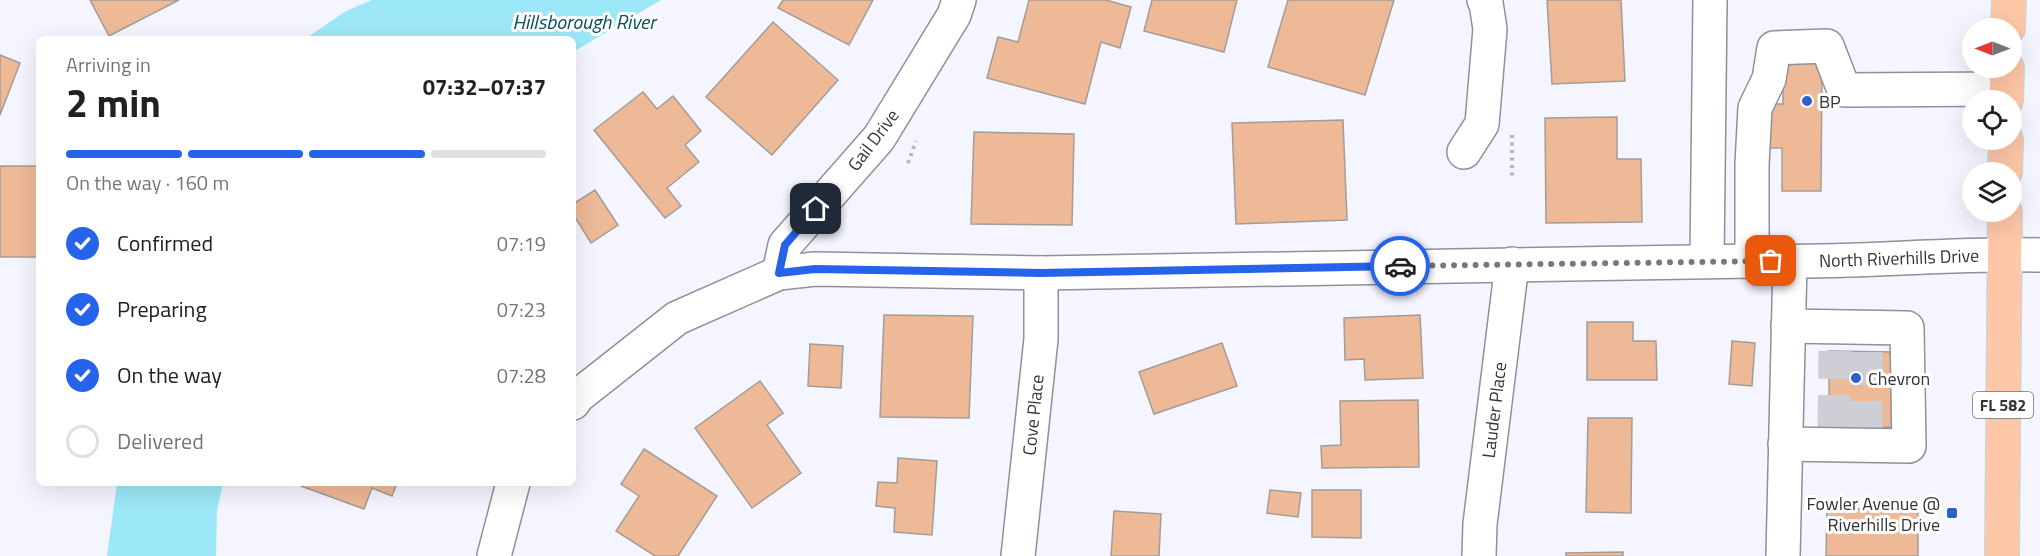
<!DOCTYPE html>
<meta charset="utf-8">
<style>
:root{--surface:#fff;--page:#f6f6f6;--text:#202124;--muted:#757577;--line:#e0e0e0;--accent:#2563eb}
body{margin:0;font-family:"Titillium Web",sans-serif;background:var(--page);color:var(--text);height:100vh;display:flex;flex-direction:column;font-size:22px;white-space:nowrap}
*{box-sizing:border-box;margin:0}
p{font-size:20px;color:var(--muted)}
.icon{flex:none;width:33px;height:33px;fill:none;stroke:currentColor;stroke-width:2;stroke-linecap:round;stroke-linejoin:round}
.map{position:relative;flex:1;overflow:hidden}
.side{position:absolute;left:36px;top:36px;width:540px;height:450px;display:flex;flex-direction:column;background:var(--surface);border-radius:9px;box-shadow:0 6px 24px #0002}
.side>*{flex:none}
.needle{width:39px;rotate:270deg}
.buttons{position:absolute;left:1962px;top:18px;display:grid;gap:12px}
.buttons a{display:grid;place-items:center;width:60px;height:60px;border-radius:50%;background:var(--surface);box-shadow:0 6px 24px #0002;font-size:30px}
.pin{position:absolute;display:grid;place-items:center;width:51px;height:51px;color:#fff;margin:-26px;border-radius:12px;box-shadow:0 3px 9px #0006}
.courier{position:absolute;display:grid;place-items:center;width:60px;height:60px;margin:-30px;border:4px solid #2563eb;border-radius:50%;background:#fff;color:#222;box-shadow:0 2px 8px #0007}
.head em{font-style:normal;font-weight:700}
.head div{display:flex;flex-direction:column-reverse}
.head{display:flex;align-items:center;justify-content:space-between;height:102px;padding:0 30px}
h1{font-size:39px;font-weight:700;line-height:45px}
.bar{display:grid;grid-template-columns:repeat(4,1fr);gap:9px 6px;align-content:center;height:72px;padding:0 30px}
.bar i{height:8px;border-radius:4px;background:var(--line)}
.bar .on{background:var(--accent)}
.bar p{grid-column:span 4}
ol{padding:0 30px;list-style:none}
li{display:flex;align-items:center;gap:18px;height:66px}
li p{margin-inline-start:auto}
li .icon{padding:6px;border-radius:50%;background:var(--accent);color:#fff;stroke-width:4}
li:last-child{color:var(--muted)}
li i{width:33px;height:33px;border:3px solid var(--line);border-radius:50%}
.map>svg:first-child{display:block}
.water{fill:#9de8f8}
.building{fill:#eeb996;stroke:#a59c97;stroke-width:1.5}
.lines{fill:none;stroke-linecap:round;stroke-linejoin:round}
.minor-tunnel{stroke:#ceced6;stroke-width:33;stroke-dasharray:33 16;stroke-linecap:butt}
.minor-casing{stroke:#8f9099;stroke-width:36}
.major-casing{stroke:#d2d2d3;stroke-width:36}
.path{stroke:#b4b5bc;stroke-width:4;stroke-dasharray:3 4.5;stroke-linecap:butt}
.minor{stroke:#fff;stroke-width:33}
.major{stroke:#fec7a7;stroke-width:33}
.done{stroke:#77787d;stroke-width:6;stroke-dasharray:0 10.8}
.route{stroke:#2563eb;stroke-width:8}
.poi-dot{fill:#2c60ce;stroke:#fff;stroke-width:2}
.labels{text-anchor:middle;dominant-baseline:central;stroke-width:6;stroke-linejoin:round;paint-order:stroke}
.shield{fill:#fff;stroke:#717174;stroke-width:1.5}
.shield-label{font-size:16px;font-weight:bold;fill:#343438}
.poi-label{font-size:18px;fill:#343438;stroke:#fff;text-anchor:start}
.street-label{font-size:18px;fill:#343438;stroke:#fff}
.water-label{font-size:20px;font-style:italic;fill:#0b4e5a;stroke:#fff}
</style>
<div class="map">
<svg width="2040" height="556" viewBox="0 0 2040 556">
<rect width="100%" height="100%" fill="#f4f5fe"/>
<g class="water">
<polygon points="372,0 661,0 573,52 573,39 305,39 346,11"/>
<polygon points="117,483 223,483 217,511 216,556 107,556"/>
</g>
<g class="building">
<polygon points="90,0 179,0 109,36"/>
<polygon points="783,0 873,0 849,45 778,8"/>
<polygon points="1029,0 1106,0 1131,7 1120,48 1101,42 1085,104 987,78 998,37 1018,42"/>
<polygon points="1152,0 1237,0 1224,52 1144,31"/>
<polygon points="1288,0 1394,0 1365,95 1268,67"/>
<polygon points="1547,0 1621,0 1625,81 1552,84"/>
<polygon points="773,22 838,80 772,155 706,97"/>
<polygon points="0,55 20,63 0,115"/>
<polygon points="1783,61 1822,61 1821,191 1782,191 1782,148 1768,148 1768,104 1783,104"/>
<polygon points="643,92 657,109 673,96 701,131 685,145 699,162 667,188 681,206 665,218 594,130"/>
<polygon points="1617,117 1617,159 1641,159 1642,222 1546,223 1545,118"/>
<polygon points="1343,120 1347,220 1236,224 1232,123"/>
<polygon points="974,132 1074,134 1072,225 971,224"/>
<rect x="0" y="166" width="39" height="91"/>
<polygon points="595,190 618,225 591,243 573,214 573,204"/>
<polygon points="884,315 973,316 969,418 880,417"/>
<polygon points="1420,315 1423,378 1365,380 1364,359 1345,360 1344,318"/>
<polygon points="1587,322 1633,322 1633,341 1656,341 1657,380 1587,380"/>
<polygon points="1732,341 1755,343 1752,386 1729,384"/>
<polygon points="1222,343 1237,386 1154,414 1139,372"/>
<polygon points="810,344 843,346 841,388 808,386"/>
<polygon points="1829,351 1895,352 1895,427 1829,429"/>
<polygon points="760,381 783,413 767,425 801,473 752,508 695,428"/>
<polygon points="1418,400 1419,467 1322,468 1321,446 1341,445 1340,401"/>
<polygon points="1588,418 1632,418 1631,513 1586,512"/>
<polygon points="644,449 717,496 678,556 655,556 616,531 639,496 621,484"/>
<polygon points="898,458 937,461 932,535 894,532 895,508 876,506 878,482 897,483"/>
<polygon points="302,483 397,483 392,496 372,488 364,509 301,486"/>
<polygon points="1270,490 1301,493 1298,517 1267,513"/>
<polygon points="1312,490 1361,490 1361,538 1312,537"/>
<polygon points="1827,509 1918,509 1918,556 1826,556"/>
<polygon points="1114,511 1161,514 1159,556 1111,556"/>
<polygon points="1623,552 1623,556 1566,556 1566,553"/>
</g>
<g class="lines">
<g class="minor-tunnel">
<polyline points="1866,352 1866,428"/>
<polyline points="1834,428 1835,351"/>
</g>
<defs>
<g id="minor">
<polyline points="1464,152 1482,124 1490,29 1486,3 1484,0"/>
<polyline points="1707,261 1710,0"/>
<polyline points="1752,261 1752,164 1755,108 1769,79 1774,48 1827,46 1844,90 2006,89"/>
<polyline points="779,273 785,245 879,138 954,15 959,0"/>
<path d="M573 403 578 396 677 318 779 273 815 269 1041 273 1752 261C1848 264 1944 253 2040 255"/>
<polyline points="1785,444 1909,446 1907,328 1788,326"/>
<polyline points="494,556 513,483"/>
<polyline points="1018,556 1041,339 1041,273"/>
<polyline points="1479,556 1480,524 1512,264"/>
<polyline points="1783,556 1790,262"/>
</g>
<g id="major">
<polyline points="2008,28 2009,0"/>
<polyline points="2006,100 2007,68"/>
<polyline points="2005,172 2006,140"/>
<polyline points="2002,556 2005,212"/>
</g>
</defs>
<use href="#minor" class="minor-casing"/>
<use href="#major" class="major-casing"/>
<g class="path">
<polyline points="1512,135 1512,176"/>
<polyline points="908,163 916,141"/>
</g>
<use href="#minor" class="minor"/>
<use href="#major" class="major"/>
</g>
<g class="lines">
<polyline class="done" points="1400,266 1771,261"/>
<polyline class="route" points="816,209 785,245 779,273 815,269 1041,273 1400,266"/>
</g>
<g class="poi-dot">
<circle cx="1807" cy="101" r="6"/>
<circle cx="1856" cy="378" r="6"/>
<rect x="1946" y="507" width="12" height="12" rx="3"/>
</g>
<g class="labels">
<rect class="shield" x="1973" y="392" width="60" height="26" rx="4.5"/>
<g class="shield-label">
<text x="2003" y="405">FL 582</text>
</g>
<g class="poi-label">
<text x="1819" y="101">BP</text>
<text x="1868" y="378">Chevron</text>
<text x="1940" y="503" text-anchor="end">Fowler Avenue @<tspan x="1940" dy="21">Riverhills Drive</tspan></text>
</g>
<g class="street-label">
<text transform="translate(873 140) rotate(-53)">Gail Drive</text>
<text transform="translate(1899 258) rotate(-2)">North Riverhills Drive</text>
<text transform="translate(1494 410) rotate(-83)">Lauder Place</text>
<text transform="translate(1033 415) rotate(-84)">Cove Place</text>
</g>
<g class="water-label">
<text x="584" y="21">Hillsborough River</text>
</g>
</g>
</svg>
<div class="buttons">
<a><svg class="needle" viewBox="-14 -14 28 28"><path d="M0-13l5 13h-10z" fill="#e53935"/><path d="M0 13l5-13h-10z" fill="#757577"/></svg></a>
<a><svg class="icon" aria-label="locate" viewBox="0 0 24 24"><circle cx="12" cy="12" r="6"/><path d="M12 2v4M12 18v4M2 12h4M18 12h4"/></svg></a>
<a><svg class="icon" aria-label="layers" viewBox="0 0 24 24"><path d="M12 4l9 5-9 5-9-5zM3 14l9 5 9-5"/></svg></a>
</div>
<div class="pin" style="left:1771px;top:261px;background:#ea580c"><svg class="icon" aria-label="bag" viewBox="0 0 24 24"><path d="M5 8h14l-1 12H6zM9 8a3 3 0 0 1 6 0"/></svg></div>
<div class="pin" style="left:816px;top:209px;background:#1f2937"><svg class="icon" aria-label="home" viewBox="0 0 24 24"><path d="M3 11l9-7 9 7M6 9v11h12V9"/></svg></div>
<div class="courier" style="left:1400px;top:266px"><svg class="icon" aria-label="car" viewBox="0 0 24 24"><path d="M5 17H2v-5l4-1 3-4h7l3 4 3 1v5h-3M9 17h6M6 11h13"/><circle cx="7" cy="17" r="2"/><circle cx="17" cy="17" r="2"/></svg></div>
<section class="side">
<div class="head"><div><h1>2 min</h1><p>Arriving in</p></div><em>07:32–07:37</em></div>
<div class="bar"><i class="on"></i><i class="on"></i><i class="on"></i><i></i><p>On the way · 160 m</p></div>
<ol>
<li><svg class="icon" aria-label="check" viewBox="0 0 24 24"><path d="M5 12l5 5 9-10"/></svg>Confirmed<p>07:19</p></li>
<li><svg class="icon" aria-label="check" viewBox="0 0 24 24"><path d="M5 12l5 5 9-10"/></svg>Preparing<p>07:23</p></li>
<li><svg class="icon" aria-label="check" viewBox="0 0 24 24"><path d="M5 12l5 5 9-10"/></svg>On the way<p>07:28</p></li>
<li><i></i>Delivered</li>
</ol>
</section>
</div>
